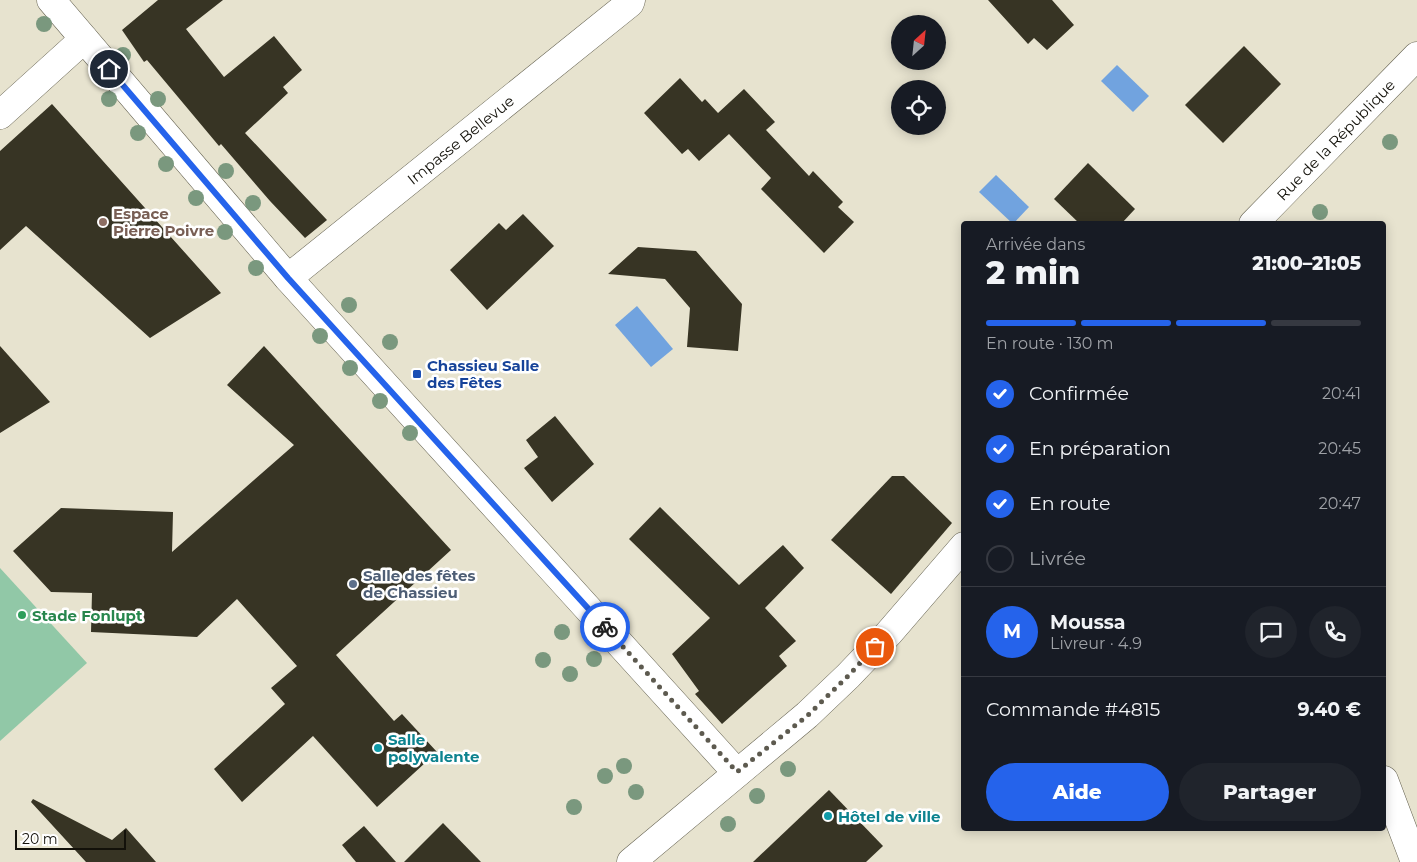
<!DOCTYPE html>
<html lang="fr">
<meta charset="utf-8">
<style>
:root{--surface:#171b24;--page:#20242c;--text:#f1f3f6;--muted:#9ea1a6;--line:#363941;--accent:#2563eb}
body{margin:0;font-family:Montserrat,sans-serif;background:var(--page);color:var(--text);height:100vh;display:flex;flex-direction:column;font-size:19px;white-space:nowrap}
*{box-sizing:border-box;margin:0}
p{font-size:16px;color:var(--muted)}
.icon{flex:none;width:28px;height:28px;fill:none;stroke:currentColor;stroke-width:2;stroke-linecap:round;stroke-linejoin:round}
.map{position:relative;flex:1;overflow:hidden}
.panel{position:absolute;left:961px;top:221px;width:425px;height:610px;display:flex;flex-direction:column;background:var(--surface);border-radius:5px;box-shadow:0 2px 12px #0003}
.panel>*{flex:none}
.needle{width:32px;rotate:27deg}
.tools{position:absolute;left:891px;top:15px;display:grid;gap:10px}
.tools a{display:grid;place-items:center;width:55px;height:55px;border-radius:50%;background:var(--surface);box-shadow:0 2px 12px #0003;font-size:25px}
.scale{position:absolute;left:15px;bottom:12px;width:111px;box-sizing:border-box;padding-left:5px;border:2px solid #13110a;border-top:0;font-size:14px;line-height:18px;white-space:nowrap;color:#13110a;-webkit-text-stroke:4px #fff;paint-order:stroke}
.pin{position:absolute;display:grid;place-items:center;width:42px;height:42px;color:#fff;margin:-21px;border:2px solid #fff;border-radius:50%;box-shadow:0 1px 5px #0007}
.courier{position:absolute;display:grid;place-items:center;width:50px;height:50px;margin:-25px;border:4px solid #2563eb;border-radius:50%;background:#fff;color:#222;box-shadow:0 1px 6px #0007}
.overview em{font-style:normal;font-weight:800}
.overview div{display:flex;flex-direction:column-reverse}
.overview{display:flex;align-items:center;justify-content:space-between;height:85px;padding:0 25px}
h1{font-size:32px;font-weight:800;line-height:38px}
.bar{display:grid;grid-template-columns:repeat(4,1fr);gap:8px 5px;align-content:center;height:60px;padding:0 25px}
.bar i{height:6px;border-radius:4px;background:var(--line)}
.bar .on{background:var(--accent)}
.bar p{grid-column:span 4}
.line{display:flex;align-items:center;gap:12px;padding:0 25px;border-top:1px solid var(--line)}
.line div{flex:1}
.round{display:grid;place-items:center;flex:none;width:52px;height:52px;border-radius:26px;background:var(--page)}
ol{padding:0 25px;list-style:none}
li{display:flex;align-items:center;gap:15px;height:55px}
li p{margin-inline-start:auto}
li .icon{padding:5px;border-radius:50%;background:var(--accent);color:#fff;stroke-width:4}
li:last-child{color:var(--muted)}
li i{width:28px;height:28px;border:2px solid var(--line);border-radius:50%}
.primary-button{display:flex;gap:10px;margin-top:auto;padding:10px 25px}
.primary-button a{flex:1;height:58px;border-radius:30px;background:var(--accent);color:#fff;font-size:20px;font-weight:800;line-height:58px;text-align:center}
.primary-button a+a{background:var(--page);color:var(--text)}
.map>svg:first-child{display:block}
.green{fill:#91c8a7}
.water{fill:#71a3df}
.building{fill:#373424}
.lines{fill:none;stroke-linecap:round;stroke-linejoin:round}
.street-casing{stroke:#656251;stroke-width:29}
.secondary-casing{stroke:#656251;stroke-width:29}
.street{stroke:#fff;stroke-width:28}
.secondary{stroke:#fff;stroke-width:28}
.tree{fill:#7a987e}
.done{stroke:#5d5a4f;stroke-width:5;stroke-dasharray:0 9}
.route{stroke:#2563eb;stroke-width:6}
.education-dot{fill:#8d6e63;stroke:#fff;stroke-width:2}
.transit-dot{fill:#1a4fb4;stroke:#fff;stroke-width:2}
.service-dot{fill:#5c6f8a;stroke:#fff;stroke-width:2}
.leisure-dot{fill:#2e9e5b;stroke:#fff;stroke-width:2}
.culture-dot{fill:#0f9aa8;stroke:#fff;stroke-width:2}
.labels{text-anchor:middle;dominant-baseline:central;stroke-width:5;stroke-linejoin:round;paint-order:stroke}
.street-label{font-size:15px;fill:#13110a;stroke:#fff}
.education-label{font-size:15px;font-weight:bold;fill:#785e54;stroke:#fff;text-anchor:start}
.transit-label{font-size:15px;font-weight:bold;fill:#164399;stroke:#fff;text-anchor:start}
.service-label{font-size:15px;font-weight:bold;fill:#4e5e75;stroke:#fff;text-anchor:start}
.leisure-label{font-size:15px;font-weight:bold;fill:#27864d;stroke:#fff;text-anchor:start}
.culture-label{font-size:15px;font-weight:bold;fill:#0d838f;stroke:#fff;text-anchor:start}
</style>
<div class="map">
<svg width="1417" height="862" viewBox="0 0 1417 862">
<rect width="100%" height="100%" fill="#e7e3cf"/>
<polygon class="green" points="0,568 87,663 0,741"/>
<g class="water">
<polygon points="1117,65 1149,96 1133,112 1101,81"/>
<polygon points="996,175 1029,207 1013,224 979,192"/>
<polygon points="637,306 673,349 651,367 615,325"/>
</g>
<g class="building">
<polygon points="158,0 223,0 186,29 224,77 274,36 302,70 283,87 288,93 245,133 327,220 305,238 270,201 221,144 219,146 147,60 144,62 122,30"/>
<polygon points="988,0 1052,0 1074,25 1047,50 1034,38 1028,44"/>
<polygon points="1244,46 1281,84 1223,143 1185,105"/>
<polygon points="680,78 702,102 705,99 718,113 744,89 775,122 766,130 809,176 813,171 843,202 838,207 854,222 824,253 761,189 771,178 729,134 699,161 688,149 682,154 644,113"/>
<polygon points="52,104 221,293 150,338 26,226 0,250 0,151"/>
<polygon points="1088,163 1135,209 1121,224 1080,224 1054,199"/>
<polygon points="523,214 554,246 487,310 450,270 499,223 506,230"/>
<polygon points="638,247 696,251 742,304 738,351 687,347 690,308 665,279 608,274"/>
<polygon points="0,346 50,402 0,433"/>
<polygon points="264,346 451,550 336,655 394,721 402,714 437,752 377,807 313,736 242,802 214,769 285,704 271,688 297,666 237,599 197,637 91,632 92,593 51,592 13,551 61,508 173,512 172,552 294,445 227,385"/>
<polygon points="555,416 594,464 552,502 524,468 538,457 526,440"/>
<polygon points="892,476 904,476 952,523 891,594 831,540"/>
<polygon points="660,507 739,585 783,545 804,568 765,608 796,641 779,656 787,666 722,724 695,694 699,691 672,654 710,618 629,539"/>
<polygon points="829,790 883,846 866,862 753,862"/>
<polygon points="33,799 112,840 126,828 156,862 86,862 31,802"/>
<polygon points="443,823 481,862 404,862"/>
<polygon points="364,826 396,862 356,862 342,845"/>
</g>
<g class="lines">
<defs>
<g id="street">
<polyline points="0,115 84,39"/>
<path id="s1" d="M288 278 630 3 631 0"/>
<polyline points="1384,780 1415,862"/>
</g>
<g id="secondary">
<polyline points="51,0 288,278 737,773"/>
<path id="s2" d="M1253 224 1417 56"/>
<polyline points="631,862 807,715 848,676 889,633 964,546"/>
</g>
</defs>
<use href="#street" class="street-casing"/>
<use href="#secondary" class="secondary-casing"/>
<use href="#street" class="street"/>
<use href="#secondary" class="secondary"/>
</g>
<g class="tree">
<circle cx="44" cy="24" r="8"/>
<circle cx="123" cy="55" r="8"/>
<circle cx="109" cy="99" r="8"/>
<circle cx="158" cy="99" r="8"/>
<circle cx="138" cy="133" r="8"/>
<circle cx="1390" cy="142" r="8"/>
<circle cx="166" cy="164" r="8"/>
<circle cx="226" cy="171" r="8"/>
<circle cx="196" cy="198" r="8"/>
<circle cx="253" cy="203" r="8"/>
<circle cx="1320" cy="212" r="8"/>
<circle cx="225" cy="232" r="8"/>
<circle cx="256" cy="268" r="8"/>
<circle cx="349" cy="305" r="8"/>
<circle cx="320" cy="336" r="8"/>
<circle cx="390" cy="342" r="8"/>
<circle cx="350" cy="368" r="8"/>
<circle cx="380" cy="401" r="8"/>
<circle cx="410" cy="433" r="8"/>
<circle cx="562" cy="632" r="8"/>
<circle cx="594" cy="659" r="8"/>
<circle cx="543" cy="660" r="8"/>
<circle cx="570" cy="674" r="8"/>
<circle cx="624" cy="766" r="8"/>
<circle cx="788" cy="769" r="8"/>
<circle cx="605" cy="776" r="8"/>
<circle cx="636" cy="792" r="8"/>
<circle cx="757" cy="796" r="8"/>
<circle cx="574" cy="807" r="8"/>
<circle cx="728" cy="824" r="8"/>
</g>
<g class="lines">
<polyline class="done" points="605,627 737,772 807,716 848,676 875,647"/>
<polyline class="route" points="109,69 288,278 605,627"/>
</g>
<circle class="education-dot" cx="103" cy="222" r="5"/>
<rect class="transit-dot" x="412" y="369" width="10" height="10" rx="2.5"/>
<circle class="service-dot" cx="353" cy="584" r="5"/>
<circle class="leisure-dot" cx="22" cy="615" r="5"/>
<g class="culture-dot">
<circle cx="378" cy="748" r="5"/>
<circle cx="828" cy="816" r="5"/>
</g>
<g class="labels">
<g class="street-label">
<text stroke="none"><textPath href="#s1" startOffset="221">Impasse Bellevue</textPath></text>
<text stroke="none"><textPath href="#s2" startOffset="118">Rue de la République</textPath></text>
</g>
<g class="education-label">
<text x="113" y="213">Espace<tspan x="113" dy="17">Pierre Poivre</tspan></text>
</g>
<g class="transit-label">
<text x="427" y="365">Chassieu Salle<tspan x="427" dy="17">des Fêtes</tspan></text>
</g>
<g class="service-label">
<text x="363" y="575">Salle des fêtes<tspan x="363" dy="17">de Chassieu</tspan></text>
</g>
<g class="leisure-label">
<text x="32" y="615">Stade Fonlupt</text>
</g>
<g class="culture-label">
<text x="388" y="739">Salle<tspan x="388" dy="17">polyvalente</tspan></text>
<text x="838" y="816">Hôtel de ville</text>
</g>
</g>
</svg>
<div class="tools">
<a><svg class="needle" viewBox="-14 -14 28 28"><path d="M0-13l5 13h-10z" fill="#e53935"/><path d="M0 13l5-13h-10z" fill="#9ea1a6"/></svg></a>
<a><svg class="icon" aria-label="locate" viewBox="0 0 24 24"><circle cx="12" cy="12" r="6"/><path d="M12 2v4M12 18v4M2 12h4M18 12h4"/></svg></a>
</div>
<div class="scale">20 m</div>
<div class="pin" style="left:875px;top:647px;background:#ea580c"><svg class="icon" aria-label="bag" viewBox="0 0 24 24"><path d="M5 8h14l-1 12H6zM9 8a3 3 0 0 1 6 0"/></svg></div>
<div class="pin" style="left:109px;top:69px;background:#1f2937"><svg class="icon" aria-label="home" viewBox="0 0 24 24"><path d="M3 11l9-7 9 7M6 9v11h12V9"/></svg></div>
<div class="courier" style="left:605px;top:627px"><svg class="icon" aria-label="bike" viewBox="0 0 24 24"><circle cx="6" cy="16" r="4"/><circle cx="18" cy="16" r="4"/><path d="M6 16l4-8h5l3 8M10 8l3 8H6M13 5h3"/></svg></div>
<section class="panel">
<div class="overview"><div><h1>2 min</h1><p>Arrivée dans</p></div><em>21:00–21:05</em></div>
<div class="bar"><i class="on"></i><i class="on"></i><i class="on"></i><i></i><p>En route · 130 m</p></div>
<ol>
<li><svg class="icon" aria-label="check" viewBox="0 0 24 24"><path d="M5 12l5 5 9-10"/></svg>Confirmée<p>20:41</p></li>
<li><svg class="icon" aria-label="check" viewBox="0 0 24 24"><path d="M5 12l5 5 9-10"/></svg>En préparation<p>20:45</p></li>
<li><svg class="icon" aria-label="check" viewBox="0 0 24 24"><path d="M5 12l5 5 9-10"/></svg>En route<p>20:47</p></li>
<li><i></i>Livrée</li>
</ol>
<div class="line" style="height:90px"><b class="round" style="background:var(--accent);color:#fff">M</b><div><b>Moussa</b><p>Livreur · 4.9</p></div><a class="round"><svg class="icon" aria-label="chat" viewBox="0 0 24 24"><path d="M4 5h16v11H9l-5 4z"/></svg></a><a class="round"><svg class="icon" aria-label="phone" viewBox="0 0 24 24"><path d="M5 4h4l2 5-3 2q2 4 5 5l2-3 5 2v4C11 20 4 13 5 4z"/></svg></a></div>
<div class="line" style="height:65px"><div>Commande #4815</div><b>9.40 €</b></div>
<div class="primary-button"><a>Aide</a><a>Partager</a></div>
</section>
</div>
